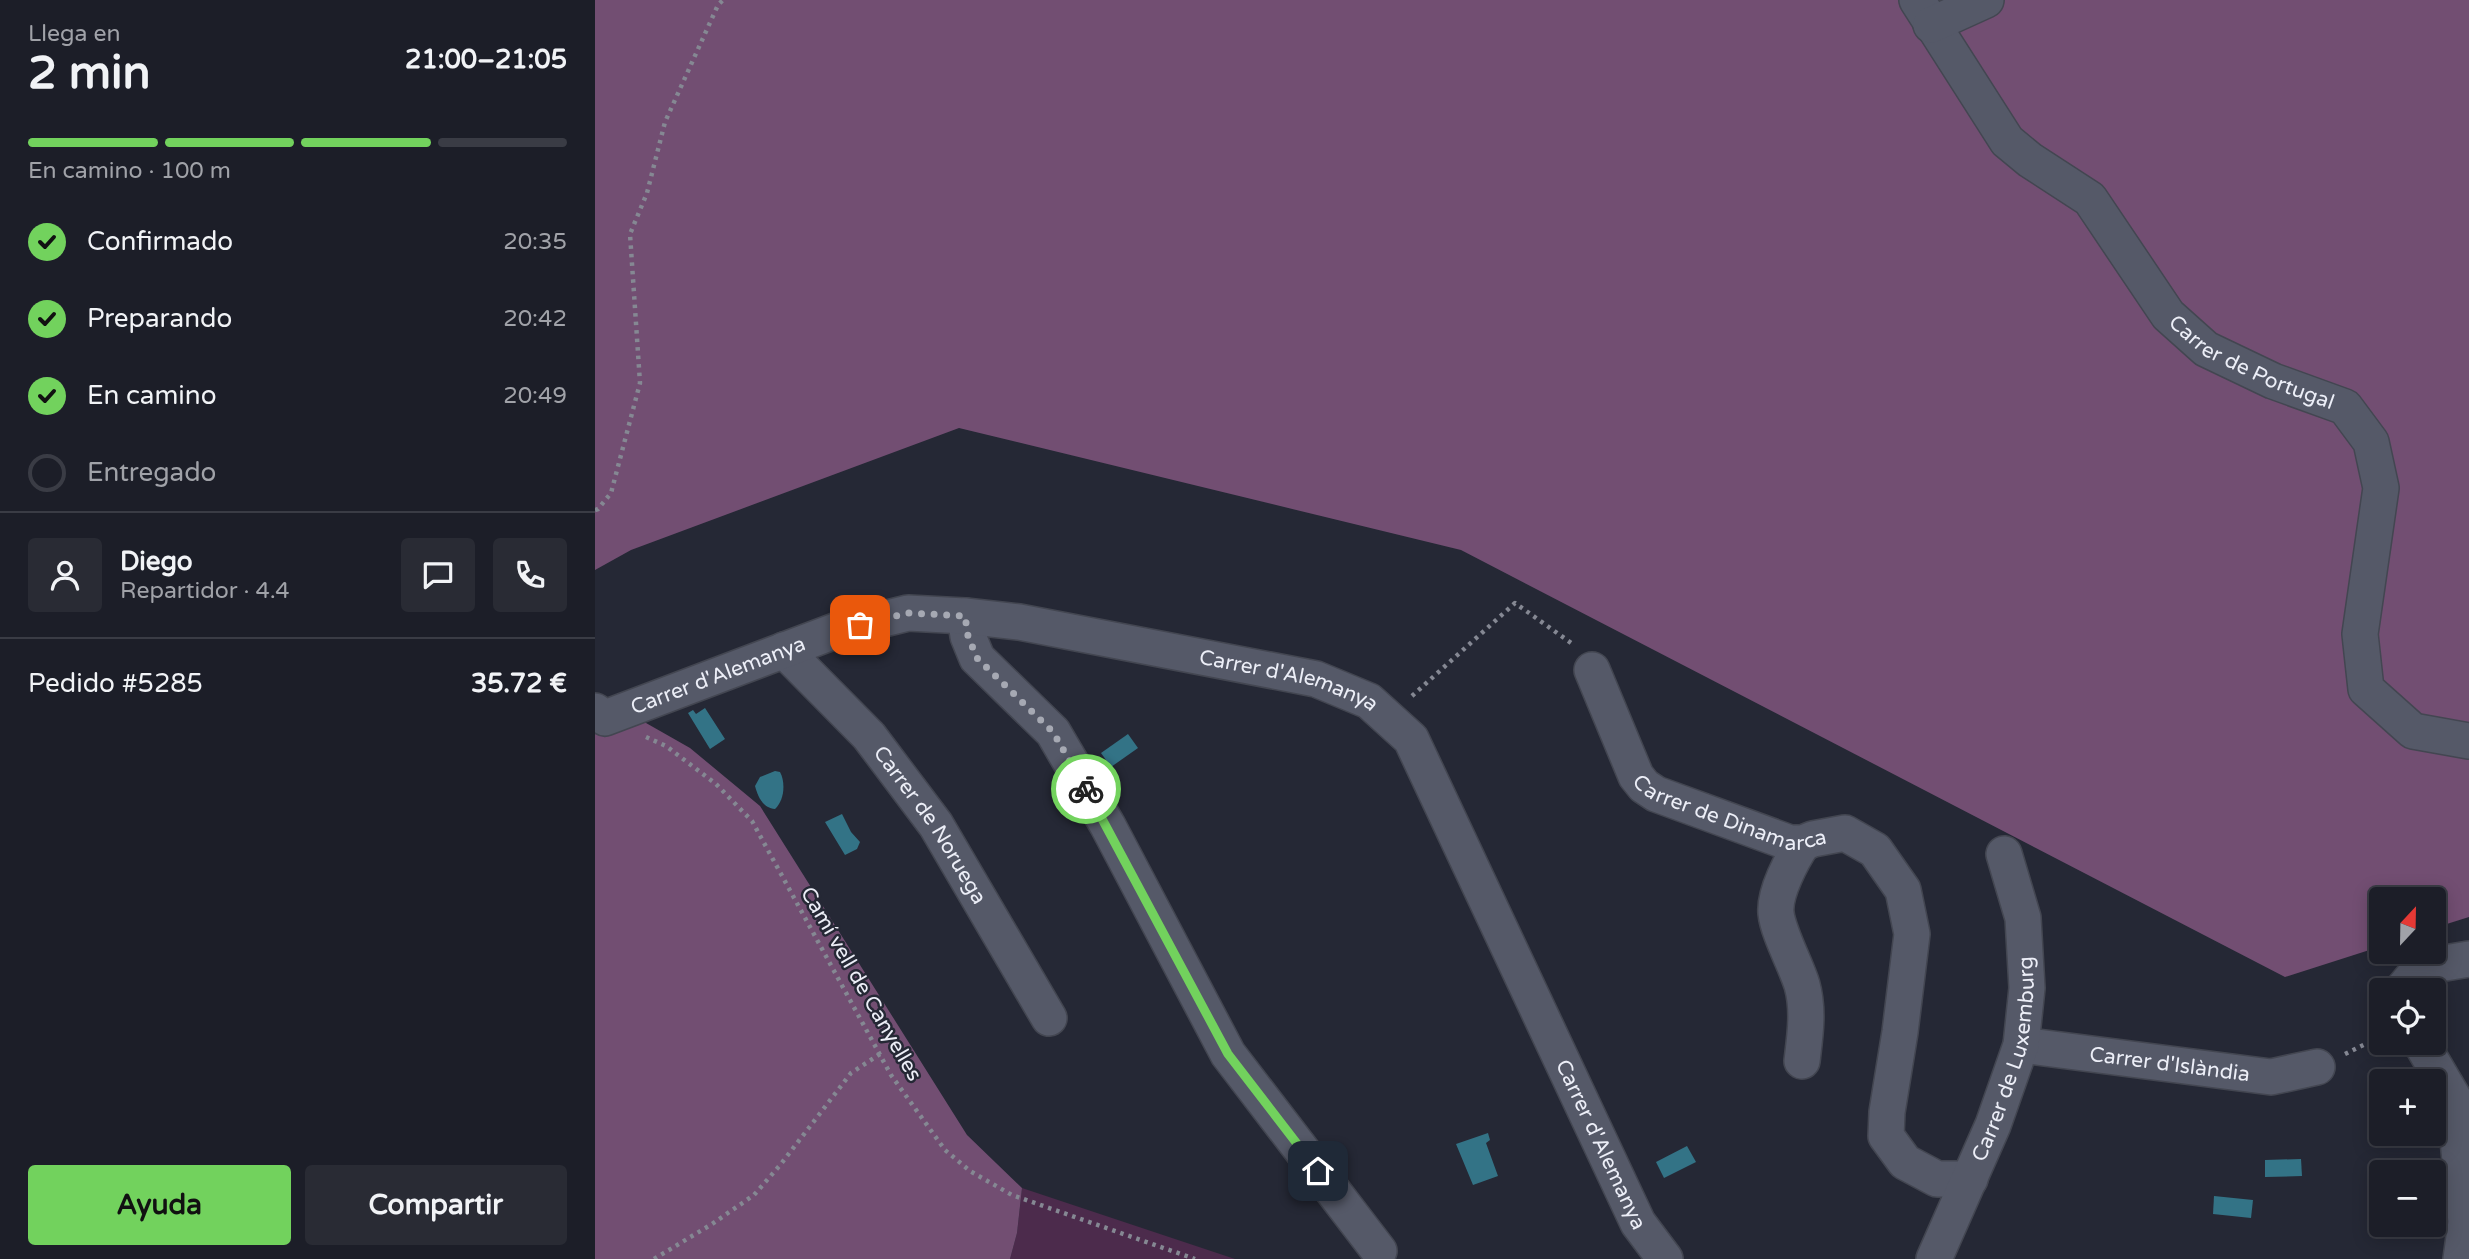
<!DOCTYPE html>
<html lang="es">
<meta charset="utf-8">
<style>
:root{--surface:#1c1e28;--page:#292b34;--text:#f1f3f6;--muted:#a0a2a8;--line:#3a3c45;--accent:#72d25d}
body{margin:0;font-family:"Varela Round",sans-serif;background:var(--page);color:var(--text);height:100vh;display:flex;flex-direction:column;font-size:26px;white-space:nowrap}
*{box-sizing:border-box;margin:0}
p{font-size:23px;color:var(--muted)}
.icon{flex:none;width:38px;height:38px;fill:none;stroke:currentColor;stroke-width:2;stroke-linecap:round;stroke-linejoin:round}
.map{position:relative;flex:1;overflow:hidden}
.panel{display:flex;flex-direction:column;background:var(--surface);width:595px}
.panel>*{flex:none}
.needle{width:46px;rotate:22deg}
.controls{position:absolute;left:1774px;top:887px;display:grid;gap:14px}
.controls a{display:grid;place-items:center;width:77px;height:77px;border-radius:7px;background:var(--surface);box-shadow:0 4px 18px #0003,0 0 0 2px var(--line);font-size:35px}
.pin{position:absolute;display:grid;place-items:center;width:60px;height:60px;color:#fff;margin:-30px;border-radius:14px;box-shadow:0 4px 10px #0006}
.courier{position:absolute;display:grid;place-items:center;width:70px;height:70px;margin:-35px;border:5px solid #72d25d;border-radius:50%;background:#fff;color:#222;box-shadow:0 2px 9px #0007}
.summary em{font-style:normal;font-weight:700}
.summary div{display:flex;flex-direction:column-reverse}
.summary{display:flex;align-items:center;justify-content:space-between;height:119px;padding:0 28px}
h1{font-size:46px;font-weight:700;line-height:52px}
.bar{display:grid;grid-template-columns:repeat(4,1fr);gap:10px 7px;align-content:center;height:84px;padding:0 28px}
.bar i{height:9px;border-radius:5px;background:var(--line)}
.bar .active{background:var(--accent)}
.bar p{grid-column:span 4}
.line{display:flex;align-items:center;gap:18px;padding:0 28px;border-top:2px solid var(--line)}
.line div{flex:1}
.round{display:grid;place-items:center;flex:none;width:74px;height:74px;border-radius:7px;background:var(--page)}
ol{padding:0 28px;list-style:none}
li{display:flex;align-items:center;gap:21px;height:77px}
li p{margin-inline-start:auto}
li .icon{padding:7px;border-radius:50%;background:var(--accent);color:#111;stroke-width:4}
li:last-child{color:var(--muted)}
li i{width:38px;height:38px;border:4px solid var(--line);border-radius:50%}
.action{display:flex;gap:14px;margin-top:auto;padding:14px 28px}
.action a{flex:1;height:80px;border-radius:7px;background:var(--accent);color:#111;font-size:28px;font-weight:700;line-height:80px;text-align:center}
.action a+a{background:var(--page);color:var(--text)}
main{display:flex;flex:1;min-height:0}
.map>svg:first-child{display:block}
.green{fill:#4c2b4c}
.forest{fill:#724e72}
.water{fill:#337386}
.lines{fill:none;stroke-linecap:round;stroke-linejoin:round}
.street-casing{stroke:#434651;stroke-width:38}
.path{stroke:#858893;stroke-width:4.5;stroke-dasharray:3.5 5;stroke-linecap:butt}
.street{stroke:#555968;stroke-width:35}
.done{stroke:#a6a9b3;stroke-width:7;stroke-dasharray:0 12.6}
.route{stroke:#72d25d;stroke-width:9}
.labels{text-anchor:middle;dominant-baseline:central;stroke-width:5;stroke-linejoin:round;paint-order:stroke}
.street-label{font-size:21px;fill:#eceef7;stroke:#252835}
</style>
<main>
<section class="panel">
<div class="summary"><div><h1>2 min</h1><p>Llega en</p></div><em>21:00–21:05</em></div>
<div class="bar"><i class="active"></i><i class="active"></i><i class="active"></i><i></i><p>En camino · 100 m</p></div>
<ol>
<li><svg class="icon" aria-label="check" viewBox="0 0 24 24"><path d="M5 12l5 5 9-10"/></svg>Confirmado<p>20:35</p></li>
<li><svg class="icon" aria-label="check" viewBox="0 0 24 24"><path d="M5 12l5 5 9-10"/></svg>Preparando<p>20:42</p></li>
<li><svg class="icon" aria-label="check" viewBox="0 0 24 24"><path d="M5 12l5 5 9-10"/></svg>En camino<p>20:49</p></li>
<li><i></i>Entregado</li>
</ol>
<div class="line" style="height:126px"><a class="round"><svg class="icon" aria-label="person" viewBox="0 0 24 24"><circle cx="12" cy="8" r="4"/><path d="M4 21q1-7 8-7t8 7"/></svg></a><div><b>Diego</b><p>Repartidor · 4.4</p></div><a class="round"><svg class="icon" aria-label="chat" viewBox="0 0 24 24"><path d="M4 5h16v11H9l-5 4z"/></svg></a><a class="round"><svg class="icon" aria-label="phone" viewBox="0 0 24 24"><path d="M5 4h4l2 5-3 2q2 4 5 5l2-3 5 2v4C11 20 4 13 5 4z"/></svg></a></div>
<div class="line" style="height:91px"><div>Pedido #5285</div><b>35.72 €</b></div>
<div class="action"><a>Ayuda</a><a>Compartir</a></div>
</section>
<div class="map">
<svg width="1874" height="1259" viewBox="0 0 1874 1259">
<rect width="100%" height="100%" fill="#252835"/>
<polygon class="green" points="427,1188 640,1259 415,1259 422,1233"/>
<g class="forest">
<polygon points="0,0 1874,0 1874,917 1839,928 1839,900 1787,900 1787,946 1690,977 866,550 364,428 36,550 0,570"/>
<polygon points="0,694 95,748 165,806 372,1135 427,1188 422,1233 415,1259 0,1259"/>
</g>
<g class="water">
<polygon points="110,708 130,739 115,749 93,713 98,710 101,714"/>
<polygon points="533,734 543,748 516,767 506,753"/>
<path d="M180 771 185 772C191 783 189 801 180 809 168 808 163 797 160 786L165 777Z"/>
<polygon points="247,814 256,832 265,842 262,849 250,855 230,822"/>
<polygon points="893,1133 895,1140 891,1143 903,1176 878,1185 861,1144"/>
<polygon points="1092,1146 1101,1162 1069,1178 1061,1162"/>
<polygon points="1706,1159 1707,1176 1670,1177 1670,1160"/>
<polygon points="1619,1196 1658,1200 1656,1218 1618,1214"/>
</g>
<g class="lines">
<defs>
<g id="street">
<path id="s1" d="M1322 0 1412 141 1435 160 1495 199 1573 315 1611 349 1678 381 1750 407 1776 442 1786 488 1765 634 1771 689 1818 731 1874 741"/>
<polyline points="1336,25 1391,0"/>
<polyline points="370,616 373,636 382,658 458,732 513,826 633,1054 784,1251"/>
<path id="s2" d="M189 650 274 736 341 825 454 1018"/>
<path id="s3" d="M997 670 1041 776 1049 786 1061 794 1195 843H1208L1218 839 1250 833 1280 850 1308 890 1317 934 1305 1032 1292 1112 1291 1136 1310 1162 1342 1179H1375"/>
<path id="s4" d="M0 711 10 718 240 631 313 613 370 616 424 622 721 679 774 701 816 739 1043 1223 1070 1259"/>
<polyline points="1807,990 1826,967 1874,959"/>
<polyline points="1826,1043 1859,1099 1871,1222 1866,1259"/>
<path id="s5" d="M1426 1045 1676 1077 1722 1067"/>
<path d="M1207 1061C1210 1036 1214 1010 1207 985 1201 965 1183 933 1181 913 1179 893 1197 859 1208 843"/>
<path id="s6" d="M1339 1259 1398 1125 1426 1045 1432 988 1428 918 1409 854"/>
</g>
</defs>
<use href="#street" class="street-casing"/>
<g class="path">
<polyline points="0,510 3,509 16,493 45,383 35,234 52,193 70,122 123,5 128,0"/>
<polyline points="817,696 920,603 979,645"/>
<polyline points="51,737 71,746 121,784 157,821 296,1075 350,1150 375,1171 417,1195 600,1259"/>
<polyline points="1750,1054 1787,1036"/>
<polyline points="59,1259 117,1224 159,1195 186,1164 256,1073 285,1054"/>
</g>
<use href="#street" class="street"/>
</g>
<g class="lines">
<polyline class="done" points="265,625 313,613 370,616 373,636 382,658 458,732 491,789"/>
<polyline class="route" points="491,789 633,1054 723,1171"/>
</g>
<g class="labels">
<g class="street-label">
<text stroke="none"><textPath href="#s1" startOffset="506">Carrer de Portugal</textPath></text>
<text stroke="none"><textPath href="#s4" startOffset="133">Carrer d'Alemanya</textPath></text>
<text stroke="none"><textPath href="#s4" startOffset="721">Carrer d'Alemanya</textPath></text>
<text stroke="none"><textPath href="#s3" startOffset="219">Carrer de Dinamarca</textPath></text>
<text stroke="none"><textPath href="#s2" startOffset="229">Carrer de Noruega</textPath></text>
<text transform="translate(266 984) rotate(60)">Camí vell de Canyelles</text>
<text stroke="none"><textPath href="#s6" startOffset="214">Carrer de Luxemburg</textPath></text>
<text stroke="none"><textPath href="#s5" startOffset="150">Carrer d'Islàndia</textPath></text>
<text stroke="none"><textPath href="#s4" startOffset="1309">Carrer d'Alemanya</textPath></text>
</g>
</g>
</svg>
<div class="controls">
<a><svg class="needle" viewBox="-14 -14 28 28"><path d="M0-13l5 13h-10z" fill="#e53935"/><path d="M0 13l5-13h-10z" fill="#a0a2a8"/></svg></a>
<a><svg class="icon" aria-label="locate" viewBox="0 0 24 24"><circle cx="12" cy="12" r="6"/><path d="M12 2v4M12 18v4M2 12h4M18 12h4"/></svg></a>
<a>+</a>
<a>−</a>
</div>
<div class="pin" style="left:265px;top:625px;background:#ea580c"><svg class="icon" aria-label="bag" viewBox="0 0 24 24"><path d="M5 8h14l-1 12H6zM9 8a3 3 0 0 1 6 0"/></svg></div>
<div class="pin" style="left:723px;top:1171px;background:#1f2937"><svg class="icon" aria-label="home" viewBox="0 0 24 24"><path d="M3 11l9-7 9 7M6 9v11h12V9"/></svg></div>
<div class="courier" style="left:491px;top:789px"><svg class="icon" aria-label="bike" viewBox="0 0 24 24"><circle cx="6" cy="16" r="4"/><circle cx="18" cy="16" r="4"/><path d="M6 16l4-8h5l3 8M10 8l3 8H6M13 5h3"/></svg></div>
</div>
</main>
